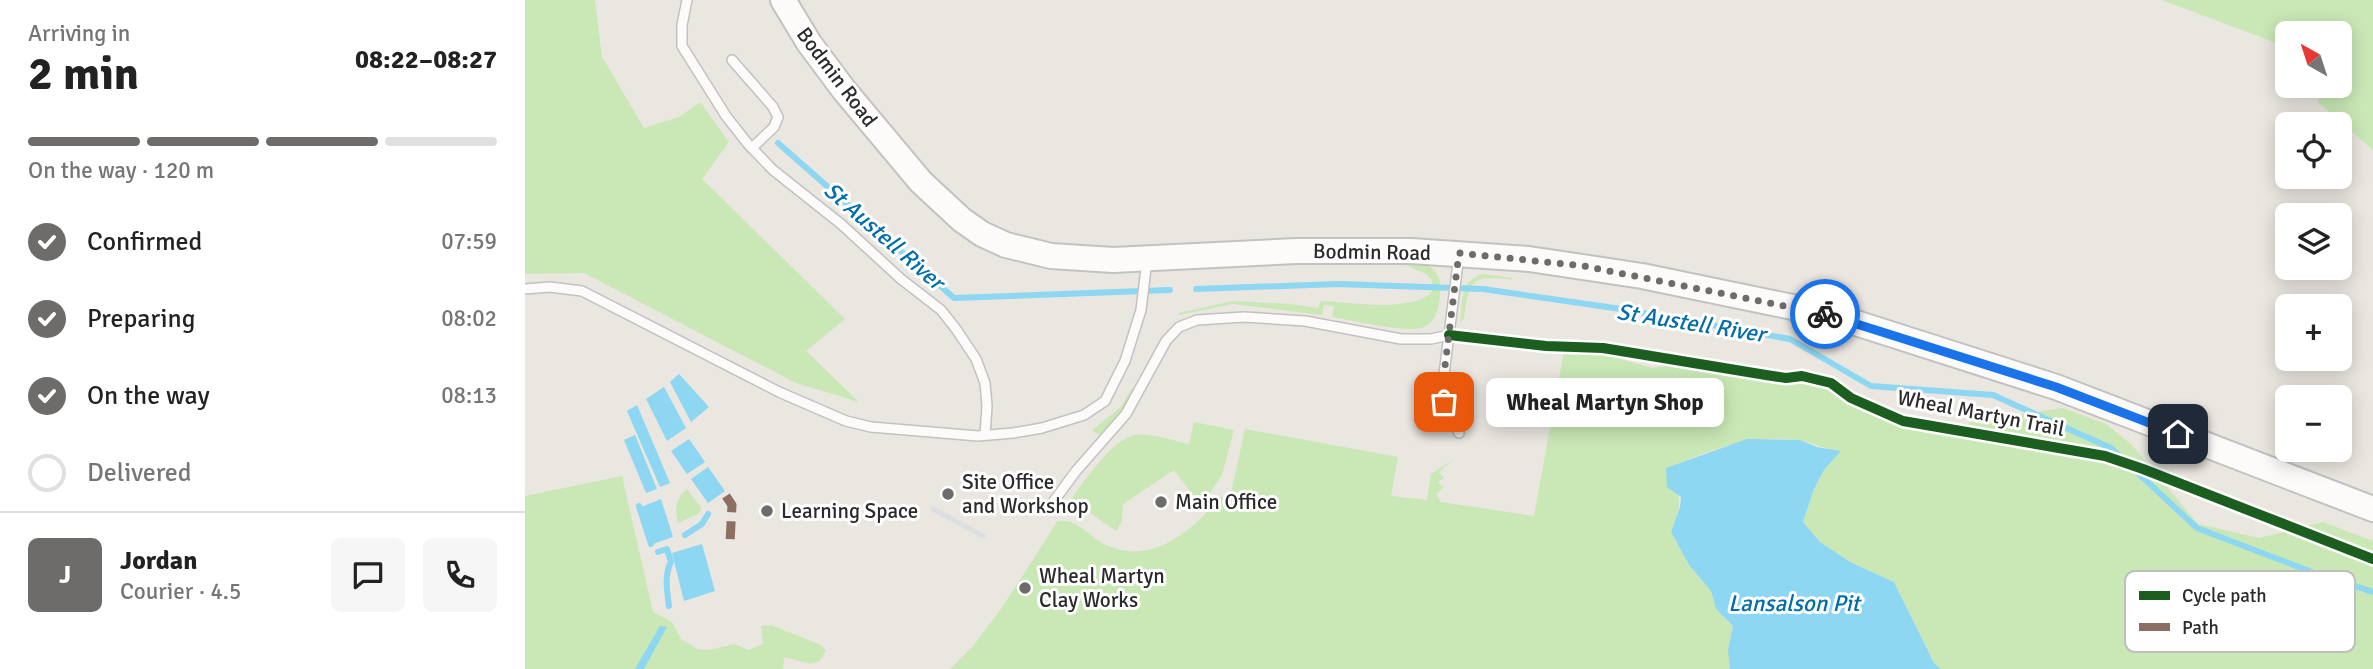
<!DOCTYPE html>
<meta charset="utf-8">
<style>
:root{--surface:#fff;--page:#f6f6f6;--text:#222;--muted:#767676;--line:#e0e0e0;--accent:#6e6c6a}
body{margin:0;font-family:Signika,sans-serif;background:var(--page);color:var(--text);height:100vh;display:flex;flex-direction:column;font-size:26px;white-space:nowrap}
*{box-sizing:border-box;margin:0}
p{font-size:23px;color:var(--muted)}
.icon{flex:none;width:38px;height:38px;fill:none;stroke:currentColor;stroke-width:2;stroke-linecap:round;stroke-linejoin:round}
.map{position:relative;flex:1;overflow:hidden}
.details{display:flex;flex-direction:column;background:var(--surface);width:525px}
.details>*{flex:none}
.needle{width:46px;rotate:321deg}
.tools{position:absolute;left:1750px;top:21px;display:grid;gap:14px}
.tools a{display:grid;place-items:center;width:77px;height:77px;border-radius:10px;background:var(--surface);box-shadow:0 4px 18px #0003;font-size:35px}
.pin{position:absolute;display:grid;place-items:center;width:60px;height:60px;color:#fff;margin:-30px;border-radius:14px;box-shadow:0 4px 10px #0006}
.courier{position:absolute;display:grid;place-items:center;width:70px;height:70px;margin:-35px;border:5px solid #1a73e8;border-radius:50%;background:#fff;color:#222;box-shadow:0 2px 9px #0007}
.bubble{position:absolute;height:49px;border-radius:10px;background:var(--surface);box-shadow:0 4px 18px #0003;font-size:23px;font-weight:800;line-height:49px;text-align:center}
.overview em{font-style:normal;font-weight:800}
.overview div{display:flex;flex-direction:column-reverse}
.overview{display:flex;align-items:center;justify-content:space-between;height:119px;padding:0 28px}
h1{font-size:46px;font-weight:800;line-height:52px}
.bar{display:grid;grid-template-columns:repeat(4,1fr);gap:10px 7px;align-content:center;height:84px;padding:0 28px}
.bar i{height:9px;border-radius:5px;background:var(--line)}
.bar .on{background:var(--accent)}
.bar p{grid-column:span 4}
.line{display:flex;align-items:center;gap:18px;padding:0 28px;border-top:2px solid var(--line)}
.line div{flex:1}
.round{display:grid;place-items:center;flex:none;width:74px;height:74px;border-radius:10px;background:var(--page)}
ol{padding:0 28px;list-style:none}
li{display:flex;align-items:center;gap:21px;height:77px}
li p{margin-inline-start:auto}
li .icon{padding:7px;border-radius:50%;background:var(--accent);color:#fff;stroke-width:4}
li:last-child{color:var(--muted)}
li i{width:38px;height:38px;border:4px solid var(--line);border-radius:50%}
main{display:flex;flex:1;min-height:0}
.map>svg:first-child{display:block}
.green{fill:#cae8b6}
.water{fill:#8dd7f2}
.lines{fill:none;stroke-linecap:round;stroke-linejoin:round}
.stream{stroke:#8dd7f2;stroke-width:6}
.lane-casing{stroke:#c3c2c2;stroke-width:12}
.secondary-casing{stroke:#c3c2c2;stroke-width:28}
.lane{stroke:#fcfbfa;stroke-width:9}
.secondary{stroke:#fcfbfa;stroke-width:24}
.rail{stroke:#dddedf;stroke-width:5}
.quiet{stroke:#8d6e63;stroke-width:9;stroke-dasharray:18 9;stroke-linecap:butt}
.cycleway-casing{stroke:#fff;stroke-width:15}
.cycleway{stroke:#1b5e20;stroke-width:10}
.done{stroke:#6e6c6a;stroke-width:7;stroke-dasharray:0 12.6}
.route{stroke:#1a73e8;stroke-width:9}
.poi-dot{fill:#6e6c6a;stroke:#fff;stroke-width:2.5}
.labels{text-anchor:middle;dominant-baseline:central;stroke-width:6;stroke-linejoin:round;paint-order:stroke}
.street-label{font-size:21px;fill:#2b2b2b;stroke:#fff}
.poi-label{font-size:21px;fill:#2b2b2b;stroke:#fff;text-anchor:start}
.water-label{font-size:23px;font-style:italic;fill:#016daa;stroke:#fff}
.key{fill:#fff;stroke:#bfbfbf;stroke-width:2}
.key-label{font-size:19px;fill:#2b2b2b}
</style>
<main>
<section class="details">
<div class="overview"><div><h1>2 min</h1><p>Arriving in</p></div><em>08:22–08:27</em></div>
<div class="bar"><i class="on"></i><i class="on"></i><i class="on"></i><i></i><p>On the way · 120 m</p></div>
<ol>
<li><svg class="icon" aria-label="check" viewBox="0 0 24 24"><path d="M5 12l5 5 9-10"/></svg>Confirmed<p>07:59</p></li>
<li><svg class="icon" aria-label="check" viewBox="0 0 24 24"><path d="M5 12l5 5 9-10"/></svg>Preparing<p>08:02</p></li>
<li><svg class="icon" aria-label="check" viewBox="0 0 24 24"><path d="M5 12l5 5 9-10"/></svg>On the way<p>08:13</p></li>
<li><i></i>Delivered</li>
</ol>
<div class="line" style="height:126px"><b class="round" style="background:var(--accent);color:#fff">J</b><div><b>Jordan</b><p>Courier · 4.5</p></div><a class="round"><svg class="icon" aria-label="chat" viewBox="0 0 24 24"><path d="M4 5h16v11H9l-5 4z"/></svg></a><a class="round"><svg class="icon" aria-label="phone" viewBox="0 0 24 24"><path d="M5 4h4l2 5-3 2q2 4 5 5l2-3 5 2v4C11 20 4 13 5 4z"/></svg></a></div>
</section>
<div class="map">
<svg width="1848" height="669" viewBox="0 0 1848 669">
<rect width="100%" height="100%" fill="#eae6e0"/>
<g class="green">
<polygon points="0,0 70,0 77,57 119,128 154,117 175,102 204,142 177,179 320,319 281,351 334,402 271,383 59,273 0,274"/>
<polygon points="1637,0 1848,0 1848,150 1793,102 1797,86 1815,86 1815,33 1762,33 1762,47"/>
<path d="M874 262 904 266C915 274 916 283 915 295 914 307 912 321 899 327 883 334 826 320 807 317L809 306 799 305 797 315 708 304 654 315V313L708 301 766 304 793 308 796 301C825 302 886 313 907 292V280L901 274Z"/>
<path d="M958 274 987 278V280C946 274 944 281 939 319L935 322C938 301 934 281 958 274Z"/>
<path d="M1039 351 1086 356 1127 368 1164 362 1241 375 1277 376 1306 383 1378 421 1431 428 1450 421 1538 408 1581 424 1607 445 1673 524 1734 538 1798 522 1848 541V669H1416L1409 663 1369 582 1327 563 1295 542 1278 522 1289 489 1299 470 1315 452C1302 449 1285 442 1273 440 1224 434 1185 450 1141 469 1157 500 1158 499 1146 533L1164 565 1186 591 1191 609 1208 626 1204 650 1205 669H425L448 646 476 609 532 522C548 515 565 537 579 544 625 567 667 532 695 497H705L720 429 873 457 866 496 902 500 906 474 929 459 914 472 919 478 913 482 918 488 911 494 916 502 1009 516Z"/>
<path d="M606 389H609C609 408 588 424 576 436L567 430 571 427 596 407Z"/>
<path d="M669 422 709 430 697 475 676 506 649 470 598 504 597 521 591 531 564 512 543 505C554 487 589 437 610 435 627 433 647 440 664 444Z"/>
<polygon points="97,476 128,612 147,622 156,639 173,649 185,650 209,644 224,650 238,644 236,626 246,625 296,645 301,650 295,661 285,664 259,657 258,669 0,669 0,496"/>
<path d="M162 489 177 509 173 514 153 523C149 510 151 497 162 489Z"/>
</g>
<g class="water">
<polygon points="154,374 184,407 166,422 145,382"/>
<polygon points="139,387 161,428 142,441 121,399"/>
<polygon points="112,405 145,483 135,487 102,411"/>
<polygon points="110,435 132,489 121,493 99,440"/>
<polygon points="164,439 180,462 162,474 146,451"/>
<polygon points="1222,439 1275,440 1292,447 1316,451 1299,470 1289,489 1278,522 1295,542 1327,563 1369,582 1409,663 1416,669 1205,669 1203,650 1208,626 1191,609 1186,591 1164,565 1146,532 1155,507 1156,497 1142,487 1141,468"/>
<polygon points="183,467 200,491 183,503 166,479"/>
<polygon points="136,499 148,537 128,544 116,507"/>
<polygon points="177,544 190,591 159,601 147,553"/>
<polygon points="135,626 142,627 119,669 110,669"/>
</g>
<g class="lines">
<g class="stream">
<polyline points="253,143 429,298 645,290"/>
<polyline points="671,289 813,284 958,289 1096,309 1265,339 1346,386 1468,395 1586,448 1672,528 1792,574 1848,592"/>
<polyline points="114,506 126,544"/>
<polyline points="160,535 177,524 183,514"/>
<path d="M133 552 142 549 146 562C139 575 142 591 144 606"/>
</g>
<defs>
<g id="lane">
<polyline points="162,0 157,25 157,46 201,116 223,144 248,170 316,224 376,279 416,310 431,329 451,359 460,383 462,406 460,435"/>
<polyline points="207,60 248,107 253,117 249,127 227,148"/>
<path d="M934 255 917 390C919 406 929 418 934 433"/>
<polyline points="0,289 25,287 57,291 254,392 321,421 346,427 453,436 488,433 517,428 559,415 580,401 600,361 616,310 622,260"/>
<polyline points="526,505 551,471 601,414 641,341 654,327 672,320 719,317 780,321 876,339 906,339 924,335"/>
</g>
<polyline id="secondary" points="258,0 284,43 319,90 396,182 437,220 457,234 481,245 526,256 588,260 771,251 886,251 1004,259 1117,276 1306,315 1531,387 1848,509"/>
</defs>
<use href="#lane" class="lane-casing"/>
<use href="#secondary" class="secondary-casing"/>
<use href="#lane" class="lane"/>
<use href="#secondary" class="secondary"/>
<polyline class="rail" points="408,509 458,536"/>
<polyline class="quiet" points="201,496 207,505 205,543 208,544"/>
<defs>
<polyline id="cycleway" points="924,335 1021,346 1078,348 1241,375 1261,378 1277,376 1306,383 1326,398 1378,421 1580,456 1618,469 1848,559"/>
</defs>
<use href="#cycleway" class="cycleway-casing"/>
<use href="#cycleway" class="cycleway"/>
</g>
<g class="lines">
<polyline class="done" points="919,402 917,390 934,253 1059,266 1300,314"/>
<polyline class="route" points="1300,314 1531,387 1653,434"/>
</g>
<g class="poi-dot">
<circle cx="423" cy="494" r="7"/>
<circle cx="636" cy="502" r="7"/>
<circle cx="242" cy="511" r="7"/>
<circle cx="500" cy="588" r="7"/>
</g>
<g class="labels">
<g class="street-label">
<text transform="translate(312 77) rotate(53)">Bodmin Road</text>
<text transform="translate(847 252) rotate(1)">Bodmin Road</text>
<text transform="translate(1456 413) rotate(11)">Wheal Martyn Trail</text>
</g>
<g class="poi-label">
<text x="437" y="482">Site Office<tspan x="437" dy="24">and Workshop</tspan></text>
<text x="650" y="502">Main Office</text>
<text x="256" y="511">Learning Space</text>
<text x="514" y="576">Wheal Martyn<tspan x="514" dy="24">Clay Works</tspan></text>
</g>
<g class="water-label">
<text transform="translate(359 236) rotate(41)">St Austell River</text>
<text transform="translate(1166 323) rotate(9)">St Austell River</text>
<text x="1269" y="603">Lansalson Pit</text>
</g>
</g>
<rect x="1600" y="571" width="230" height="81" rx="10" class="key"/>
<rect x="1614" y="591" width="31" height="9" fill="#1b5e20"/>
<rect x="1614" y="623" width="31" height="8" fill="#8d6e63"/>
<g class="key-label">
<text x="1657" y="602">Cycle path</text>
<text x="1657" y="634">Path</text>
</g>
</svg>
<div class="tools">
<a><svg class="needle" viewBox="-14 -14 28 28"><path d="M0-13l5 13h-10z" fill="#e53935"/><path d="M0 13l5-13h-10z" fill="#767676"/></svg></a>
<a><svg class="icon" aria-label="locate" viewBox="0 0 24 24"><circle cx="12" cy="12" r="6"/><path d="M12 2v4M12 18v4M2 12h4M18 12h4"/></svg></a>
<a><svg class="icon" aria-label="layers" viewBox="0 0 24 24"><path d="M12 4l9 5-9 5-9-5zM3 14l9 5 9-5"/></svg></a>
<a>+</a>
<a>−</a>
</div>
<div class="pin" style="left:919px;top:402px;background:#ea580c"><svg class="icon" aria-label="bag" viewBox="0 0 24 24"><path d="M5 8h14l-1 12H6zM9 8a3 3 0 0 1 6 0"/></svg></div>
<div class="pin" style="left:1653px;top:434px;background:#1f2937"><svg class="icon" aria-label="home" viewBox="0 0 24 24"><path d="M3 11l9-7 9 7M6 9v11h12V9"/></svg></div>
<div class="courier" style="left:1300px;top:314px"><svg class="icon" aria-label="bike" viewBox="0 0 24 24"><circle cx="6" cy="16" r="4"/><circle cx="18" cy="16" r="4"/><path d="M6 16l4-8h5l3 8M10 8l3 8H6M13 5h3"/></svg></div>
<div class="bubble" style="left:961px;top:378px;width:238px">Wheal Martyn Shop</div>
</div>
</main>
